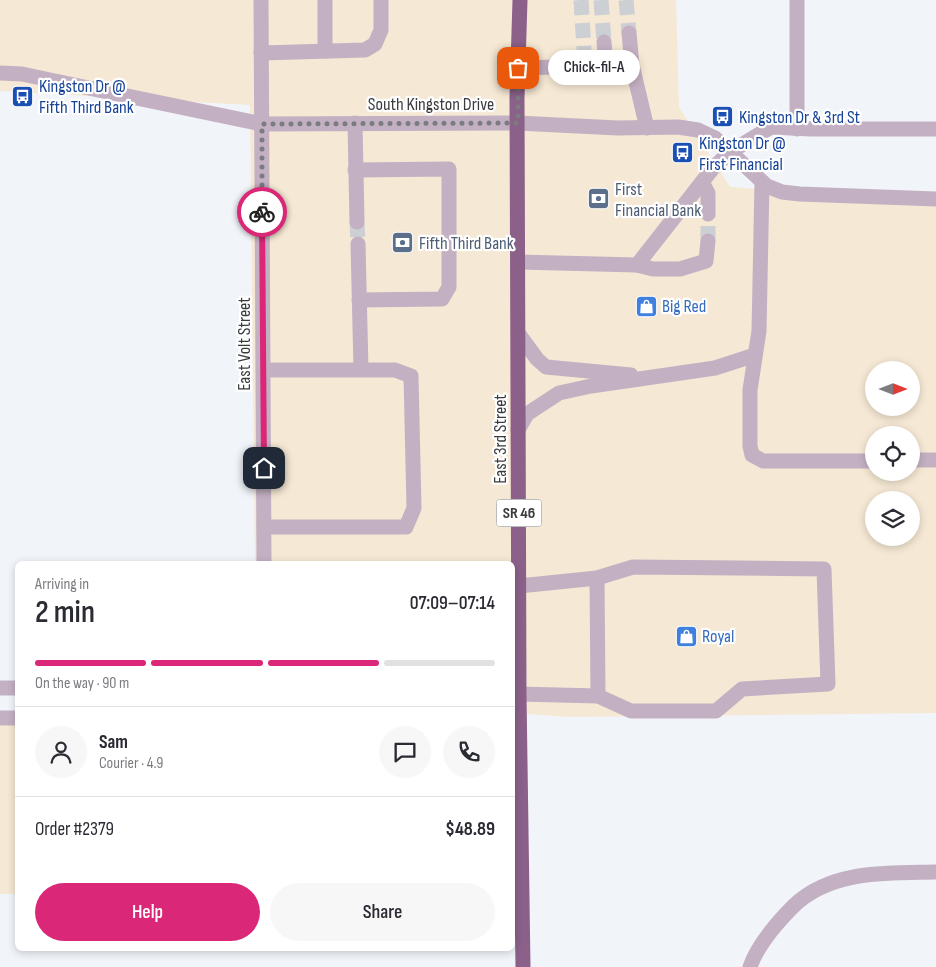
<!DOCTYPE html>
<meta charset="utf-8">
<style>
:root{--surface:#fff;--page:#f7f7f7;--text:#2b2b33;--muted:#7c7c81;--line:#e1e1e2;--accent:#db2777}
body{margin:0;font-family:"Sofia Sans Condensed",sans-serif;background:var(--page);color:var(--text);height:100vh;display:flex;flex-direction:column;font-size:19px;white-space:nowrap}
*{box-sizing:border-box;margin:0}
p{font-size:16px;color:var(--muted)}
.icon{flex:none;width:28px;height:28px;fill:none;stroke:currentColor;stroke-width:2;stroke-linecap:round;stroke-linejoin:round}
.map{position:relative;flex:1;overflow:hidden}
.sheet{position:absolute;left:15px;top:561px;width:500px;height:390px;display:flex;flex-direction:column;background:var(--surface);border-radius:8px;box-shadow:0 2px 8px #0003}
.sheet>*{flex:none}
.needle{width:32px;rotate:90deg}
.controls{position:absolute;left:865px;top:361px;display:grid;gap:10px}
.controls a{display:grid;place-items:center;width:55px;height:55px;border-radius:50%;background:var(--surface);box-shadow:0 2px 8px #0003;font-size:25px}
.pin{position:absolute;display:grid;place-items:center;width:42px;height:42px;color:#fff;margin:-21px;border-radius:10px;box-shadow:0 2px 8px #0006}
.courier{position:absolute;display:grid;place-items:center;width:50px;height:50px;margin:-25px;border:4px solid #db2777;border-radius:50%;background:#fff;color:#222;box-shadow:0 1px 6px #0007}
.bubble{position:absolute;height:35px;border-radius:18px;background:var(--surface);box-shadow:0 2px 8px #0003;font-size:16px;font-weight:600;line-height:35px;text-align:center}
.head em{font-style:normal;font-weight:600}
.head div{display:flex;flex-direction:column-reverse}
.head{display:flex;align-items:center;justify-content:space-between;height:85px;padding:0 20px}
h1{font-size:32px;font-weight:600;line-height:38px}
.bar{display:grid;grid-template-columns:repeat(4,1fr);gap:8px 5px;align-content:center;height:60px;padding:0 20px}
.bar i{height:6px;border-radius:4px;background:var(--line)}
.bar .on{background:var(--accent)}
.bar p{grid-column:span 4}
.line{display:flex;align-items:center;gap:12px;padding:0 20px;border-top:1px solid var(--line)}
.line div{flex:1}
.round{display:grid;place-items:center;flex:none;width:52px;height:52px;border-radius:26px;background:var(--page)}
.action{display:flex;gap:10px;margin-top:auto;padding:10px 20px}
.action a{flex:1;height:58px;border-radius:30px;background:var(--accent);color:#fff;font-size:20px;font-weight:600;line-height:58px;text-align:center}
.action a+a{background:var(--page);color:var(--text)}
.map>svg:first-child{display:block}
.commercial{fill:#f5e8d4;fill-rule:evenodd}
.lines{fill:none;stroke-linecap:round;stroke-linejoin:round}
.minor-tunnel{stroke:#cccfd3;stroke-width:15;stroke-dasharray:15 8;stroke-linecap:butt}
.minor{stroke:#c4b0c3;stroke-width:15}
.highway{stroke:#8b6189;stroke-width:15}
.done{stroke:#7a7c7f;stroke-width:5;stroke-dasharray:0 9}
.route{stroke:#db2777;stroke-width:6}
.labels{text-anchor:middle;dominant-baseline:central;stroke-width:4.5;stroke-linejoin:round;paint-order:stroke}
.shield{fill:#fff;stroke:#757677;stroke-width:1}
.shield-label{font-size:16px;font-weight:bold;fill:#3a3b3d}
.transit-label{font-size:18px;fill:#164399;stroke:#fff;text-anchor:start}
.street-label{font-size:18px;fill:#3a3b3d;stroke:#fff}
.service-label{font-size:18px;fill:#4e5e75;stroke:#fff;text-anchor:start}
.shop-label{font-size:18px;fill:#366cbe;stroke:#fff;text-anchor:start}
</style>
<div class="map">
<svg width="936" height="967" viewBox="0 0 936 967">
<rect width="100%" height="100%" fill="#f1f4f9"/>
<g class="commercial">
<path d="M0 0H676L679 107 730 187 936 202V713L570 717 513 713 512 564H255L250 105 0 91ZM874 370H911V408H874ZM874 435H911V472H874ZM874 500H911V538H874Z"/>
<rect x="0" y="724" width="17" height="170"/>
</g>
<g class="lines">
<g class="minor-tunnel">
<polyline points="581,0 585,66"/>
<polyline points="601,0 604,42"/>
<polyline points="626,0 629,33"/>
<polyline points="357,222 358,244"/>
<polyline points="708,241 708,214"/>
</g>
<g class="minor">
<polyline points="261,0 264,564"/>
<polyline points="629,33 632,65"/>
<polyline points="604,42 606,66"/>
<polyline points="325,51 325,0"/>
<polyline points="261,53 365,50 375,44 381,30 381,0"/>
<polyline points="518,68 632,65 647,128"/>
<polyline points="0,73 22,74 55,81 262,124 517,123 618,128 678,127 698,130 715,138 767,186 782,192 800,194 936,199"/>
<polyline points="355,123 357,222"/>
<polyline points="797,129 797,0"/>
<polyline points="355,170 449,169 449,287 442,299 359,300"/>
<polyline points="702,182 708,193 708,214"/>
<polyline points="762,182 759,331 750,390 750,446 752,455 763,461 874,461"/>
<polyline points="358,244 361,369"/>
<polyline points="518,262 637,265 713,168 730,152 771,127 811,129 936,129"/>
<polyline points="637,265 653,269 680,269 706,261 708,241"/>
<polyline points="518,333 537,359 546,367 631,375"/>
<polyline points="264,370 395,370 411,376 414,508 406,527 264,527"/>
<polyline points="518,430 527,414 559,393 591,386 715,368 755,355"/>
<polyline points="911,460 936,460"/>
<polyline points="597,578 598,696"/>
<polyline points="0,688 18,688"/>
<polyline points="512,692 519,694 598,696 631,711 716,711 742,689 828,684 824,569 633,567 597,578 519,586"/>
<polyline points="0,718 18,718"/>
<path d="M750 967C755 952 766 937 776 925 784 916 793 905 803 898 841 870 891 873 936 872"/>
</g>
<polyline class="highway" points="520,0 517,97 519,694 523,967"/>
</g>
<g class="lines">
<polyline class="done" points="262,212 262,124 518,123 518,68"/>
<polyline class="route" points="262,212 264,468"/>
</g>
<defs>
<symbol id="bus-square" viewBox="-11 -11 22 22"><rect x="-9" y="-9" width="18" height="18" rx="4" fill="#1a4fb4" stroke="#fff"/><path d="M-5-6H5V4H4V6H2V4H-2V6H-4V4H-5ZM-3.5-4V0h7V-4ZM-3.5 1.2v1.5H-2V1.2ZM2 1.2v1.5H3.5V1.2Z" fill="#fff"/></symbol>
<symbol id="bank-square" viewBox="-11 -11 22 22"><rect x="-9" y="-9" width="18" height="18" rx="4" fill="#5c6f8a" stroke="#fff"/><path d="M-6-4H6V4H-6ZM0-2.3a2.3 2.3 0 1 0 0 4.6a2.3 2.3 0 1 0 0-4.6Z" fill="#fff"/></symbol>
<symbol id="shop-square" viewBox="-11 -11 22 22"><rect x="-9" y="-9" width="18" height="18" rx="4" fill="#3f7fe0" stroke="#fff"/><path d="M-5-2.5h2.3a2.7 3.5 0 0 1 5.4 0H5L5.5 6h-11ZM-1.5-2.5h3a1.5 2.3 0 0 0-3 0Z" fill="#fff"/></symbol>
</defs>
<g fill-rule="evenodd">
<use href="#bus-square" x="10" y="84" width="25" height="25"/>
<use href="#bus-square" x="710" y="104" width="25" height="25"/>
<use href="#bus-square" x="670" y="140" width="25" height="25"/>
<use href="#bank-square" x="586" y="186" width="25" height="25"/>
<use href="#bank-square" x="390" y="230" width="25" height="25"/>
<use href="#shop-square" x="634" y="294" width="25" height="25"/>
<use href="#shop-square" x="674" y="624" width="25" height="25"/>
</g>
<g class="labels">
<rect class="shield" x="496.5" y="499.5" width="45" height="27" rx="4"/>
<g class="shield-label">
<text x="519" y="513">SR 46</text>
</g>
<g class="transit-label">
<text x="39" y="86">Kingston Dr @<tspan x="39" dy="21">Fifth Third Bank</tspan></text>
<text x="739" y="117">Kingston Dr &amp; 3rd St</text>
<text x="699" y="143">Kingston Dr @<tspan x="699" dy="21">First Financial</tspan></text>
</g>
<g class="street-label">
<text x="431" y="104">South Kingston Drive</text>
<text transform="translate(244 344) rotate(-90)">East Volt Street</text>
<text transform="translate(500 439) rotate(-90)">East 3rd Street</text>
</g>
<g class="service-label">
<text x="615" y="189">First<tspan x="615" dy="21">Financial Bank</tspan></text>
<text x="419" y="243">Fifth Third Bank</text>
</g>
<g class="shop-label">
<text x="662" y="306">Big Red</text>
<text x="702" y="636">Royal</text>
</g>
</g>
</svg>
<div class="controls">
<a><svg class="needle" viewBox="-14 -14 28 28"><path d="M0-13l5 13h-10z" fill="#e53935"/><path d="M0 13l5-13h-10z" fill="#7c7c81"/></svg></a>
<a><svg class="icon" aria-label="locate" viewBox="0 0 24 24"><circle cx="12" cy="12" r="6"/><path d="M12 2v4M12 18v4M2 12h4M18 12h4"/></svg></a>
<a><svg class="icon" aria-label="layers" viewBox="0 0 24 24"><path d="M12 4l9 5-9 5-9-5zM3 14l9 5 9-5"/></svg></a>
</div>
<div class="pin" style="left:518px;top:68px;background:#ea580c"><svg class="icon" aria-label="bag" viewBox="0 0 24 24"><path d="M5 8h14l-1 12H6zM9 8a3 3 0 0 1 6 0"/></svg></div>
<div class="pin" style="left:264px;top:468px;background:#1f2937"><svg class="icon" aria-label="home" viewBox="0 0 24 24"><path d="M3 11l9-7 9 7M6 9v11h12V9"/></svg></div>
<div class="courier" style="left:262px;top:212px"><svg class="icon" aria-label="bike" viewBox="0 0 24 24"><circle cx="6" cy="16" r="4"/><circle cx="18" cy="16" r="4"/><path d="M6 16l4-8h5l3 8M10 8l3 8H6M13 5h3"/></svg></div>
<div class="bubble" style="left:548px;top:50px;width:92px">Chick-fil-A</div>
<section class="sheet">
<div class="head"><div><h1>2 min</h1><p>Arriving in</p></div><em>07:09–07:14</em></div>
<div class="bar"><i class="on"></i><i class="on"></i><i class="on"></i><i></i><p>On the way · 90 m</p></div>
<div class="line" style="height:90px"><a class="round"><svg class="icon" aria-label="person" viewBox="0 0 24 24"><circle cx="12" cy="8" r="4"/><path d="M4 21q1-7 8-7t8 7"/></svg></a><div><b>Sam</b><p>Courier · 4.9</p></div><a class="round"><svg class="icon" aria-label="chat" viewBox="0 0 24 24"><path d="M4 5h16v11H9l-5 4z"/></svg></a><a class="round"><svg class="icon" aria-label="phone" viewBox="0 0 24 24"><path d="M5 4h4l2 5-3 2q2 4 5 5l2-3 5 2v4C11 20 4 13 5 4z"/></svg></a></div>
<div class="line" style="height:65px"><div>Order #2379</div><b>$48.89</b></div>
<div class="action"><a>Help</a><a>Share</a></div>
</section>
</div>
